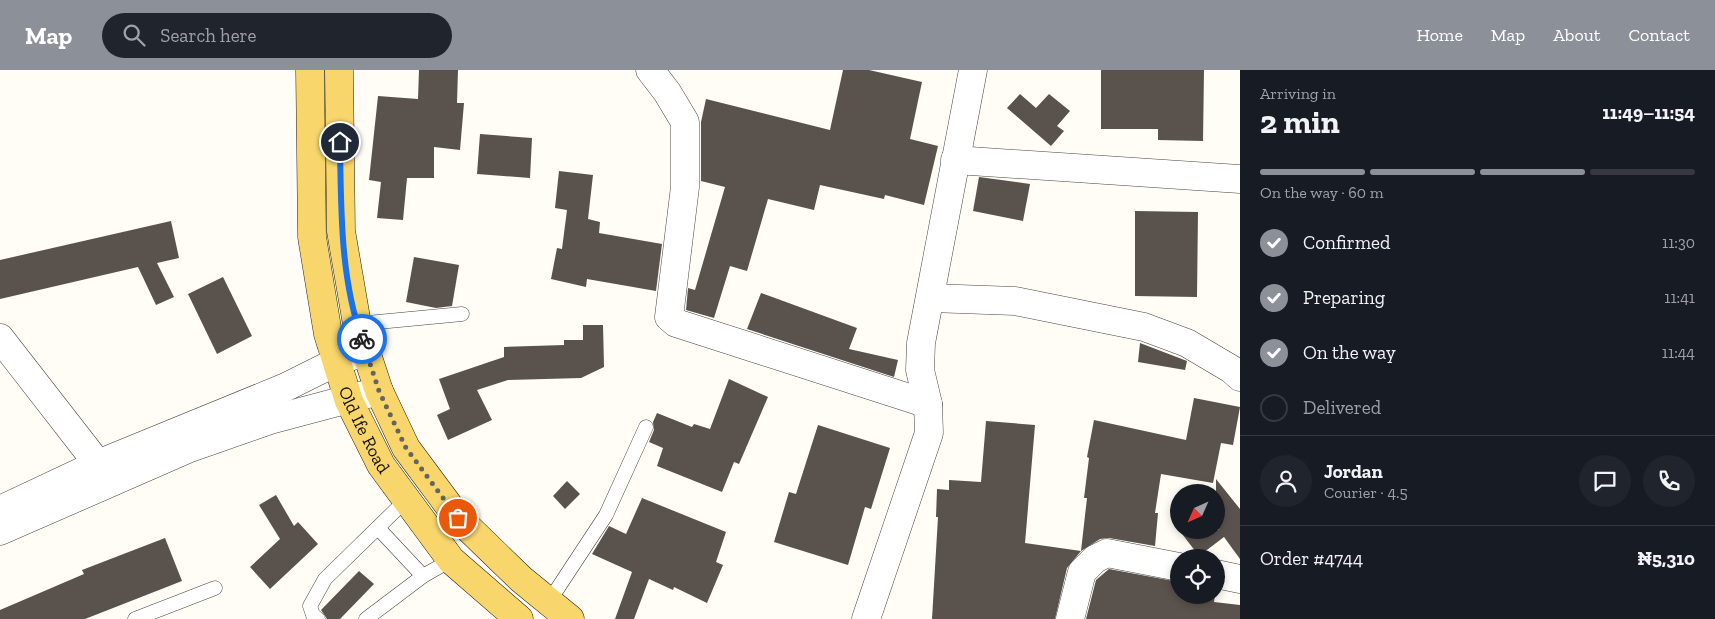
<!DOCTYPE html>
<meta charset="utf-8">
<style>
:root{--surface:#171b24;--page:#20242c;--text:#f1f3f6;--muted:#9ea1a6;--line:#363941;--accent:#8c9099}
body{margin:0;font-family:"Zilla Slab",serif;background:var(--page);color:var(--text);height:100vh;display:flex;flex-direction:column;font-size:19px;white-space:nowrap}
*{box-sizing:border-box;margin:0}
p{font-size:16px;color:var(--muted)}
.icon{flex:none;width:28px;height:28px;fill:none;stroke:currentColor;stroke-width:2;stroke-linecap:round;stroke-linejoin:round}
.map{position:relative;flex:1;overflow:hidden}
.sheet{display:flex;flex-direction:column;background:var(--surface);width:475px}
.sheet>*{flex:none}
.needle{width:32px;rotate:225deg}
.buttons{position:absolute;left:1170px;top:414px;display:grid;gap:10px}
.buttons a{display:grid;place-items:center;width:55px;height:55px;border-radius:50%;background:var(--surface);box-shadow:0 2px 8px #0003;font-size:25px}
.pin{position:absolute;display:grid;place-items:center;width:42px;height:42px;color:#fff;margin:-21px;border:2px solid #fff;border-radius:50%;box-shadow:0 1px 5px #0007}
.courier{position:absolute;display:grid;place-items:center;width:50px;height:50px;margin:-25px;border:4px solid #1a73e8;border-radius:50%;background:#fff;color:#222;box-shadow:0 1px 6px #0007}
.head em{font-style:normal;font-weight:700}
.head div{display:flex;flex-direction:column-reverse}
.head{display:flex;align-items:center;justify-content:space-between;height:85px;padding:0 20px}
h1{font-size:32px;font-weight:700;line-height:38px}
.bar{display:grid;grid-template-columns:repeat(4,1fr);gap:8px 5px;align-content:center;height:60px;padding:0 20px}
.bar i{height:6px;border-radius:4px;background:var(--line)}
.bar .on{background:var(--accent)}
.bar p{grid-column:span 4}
.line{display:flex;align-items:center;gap:12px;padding:0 20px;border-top:1px solid var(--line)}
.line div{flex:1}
.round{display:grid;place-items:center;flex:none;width:52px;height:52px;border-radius:26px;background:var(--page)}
ol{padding:0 20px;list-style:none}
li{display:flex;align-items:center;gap:15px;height:55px}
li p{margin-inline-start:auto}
li .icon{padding:5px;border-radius:50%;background:var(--accent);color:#fff;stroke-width:4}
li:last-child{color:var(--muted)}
li i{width:28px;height:28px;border:2px solid var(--line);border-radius:50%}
header{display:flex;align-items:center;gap:30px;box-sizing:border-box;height:70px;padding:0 25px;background:var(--accent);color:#fff}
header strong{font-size:24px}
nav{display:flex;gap:28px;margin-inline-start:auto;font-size:18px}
.search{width:350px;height:45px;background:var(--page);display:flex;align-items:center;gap:12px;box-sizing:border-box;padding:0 18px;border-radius:28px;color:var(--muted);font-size:19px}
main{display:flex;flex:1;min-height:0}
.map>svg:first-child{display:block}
.building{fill:#5a524d}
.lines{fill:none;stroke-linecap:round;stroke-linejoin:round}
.lane-casing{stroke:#444;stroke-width:15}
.street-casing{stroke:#444;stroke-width:29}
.primary-casing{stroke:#222;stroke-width:29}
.lane{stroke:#fff;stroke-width:14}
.street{stroke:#fff;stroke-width:28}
.primary{stroke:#f9d66b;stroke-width:28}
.done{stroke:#646461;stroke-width:5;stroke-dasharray:0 9}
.route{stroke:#1a73e8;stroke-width:6}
.labels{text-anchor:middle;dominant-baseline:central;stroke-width:5;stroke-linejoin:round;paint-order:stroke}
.street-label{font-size:18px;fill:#111;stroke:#fff}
</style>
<header>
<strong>Map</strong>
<div class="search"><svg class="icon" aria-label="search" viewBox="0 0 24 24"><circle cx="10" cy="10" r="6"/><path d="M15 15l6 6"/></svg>Search here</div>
<nav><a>Home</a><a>Map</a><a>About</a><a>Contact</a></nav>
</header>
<main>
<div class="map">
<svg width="1240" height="549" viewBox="0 0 1240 549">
<rect width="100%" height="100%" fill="#fffdf5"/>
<g class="building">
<polygon points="419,0 458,0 457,33 464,33 460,80 434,77 434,108 407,108 403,150 377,148 381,112 369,110 378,26 418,29"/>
<polygon points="843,0 869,0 922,12 910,69 938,76 924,135 885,125 884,129 820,115 814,140 768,129 747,201 730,196 714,248 686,240 688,218 695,220 725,117 701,111 701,52 706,29 830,60"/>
<polygon points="1101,0 1204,0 1203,71 1158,70 1158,59 1101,59"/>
<polygon points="1020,24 1036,38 1049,24 1070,41 1057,56 1064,61 1051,76 1007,38"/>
<polygon points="480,64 532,68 530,108 477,104"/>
<polygon points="559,101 593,105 588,149 600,152 599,163 662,174 656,221 587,209 586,217 551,209 557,178 562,179 567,140 555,138"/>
<polygon points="979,107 1030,114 1023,151 973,141"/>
<polygon points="1135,141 1198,142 1197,227 1135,226"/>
<polygon points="171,151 179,188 157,193 174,227 156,235 138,197 0,229 0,190"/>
<polygon points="414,187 459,195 452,236 436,238 406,232"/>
<polygon points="223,207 252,266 217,284 188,224"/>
<polygon points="761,223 857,258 849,279 898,290 894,307 747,259"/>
<polygon points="583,255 603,255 604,297 581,308 508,310 477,320 492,350 448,370 437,345 450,339 439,309 504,287 504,277 564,275 564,270 583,270"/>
<polygon points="1140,273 1187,291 1185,300 1138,292"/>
<polygon points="729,309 768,327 739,394 734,392 722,422 657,396 663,378 649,372 654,360 653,352 657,343 692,357 694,354 710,359"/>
<polygon points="1194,328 1240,337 1233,375 1221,373 1213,413 1161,404 1155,443 1158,443 1155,476 1109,468 1100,469 1081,481 1087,428 1084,428 1089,388 1087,387 1094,350 1186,370"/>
<polygon points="986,351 1035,355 1025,473 1081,481 1067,498 1055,549 932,549 938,447 936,447 937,419 949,420 949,410 981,412"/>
<polygon points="818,355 890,378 871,439 865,437 848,495 774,472 789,422 796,424"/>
<polygon points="1216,409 1240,439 1240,489 1224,467 1199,486 1179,460 1219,460 1216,457"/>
<polygon points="567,411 580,424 565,439 553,426"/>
<polygon points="276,425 294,456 298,452 318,474 270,519 250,497 280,469 259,435"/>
<polygon points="642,428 726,462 716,492 723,495 707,533 674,517 673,520 649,509 634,549 615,549 632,502 592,484 609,456 626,464"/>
<polygon points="165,468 182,511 85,549 0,549 0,540 84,504 82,500"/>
<polygon points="1109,499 1179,512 1179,525 1215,525 1214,532 1240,535 1240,549 1086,549 1096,510"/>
<polygon points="359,501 374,514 340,549 327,549 321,540"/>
</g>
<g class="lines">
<defs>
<g id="lane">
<polyline points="357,254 462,244"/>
<polyline points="378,458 423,506"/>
<polyline points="548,533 606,445 646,357"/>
<polyline points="135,549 215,518"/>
<polyline points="318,549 313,545 310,536 325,509 406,430"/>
<polyline points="366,549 423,506 451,490"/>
</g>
<g id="street">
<polyline points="650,0 667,22 685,52 685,117 669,247 676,253 928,334"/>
<polyline points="955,90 1240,109"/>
<polyline points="931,228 1015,231 1144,257 1187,273 1231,299 1240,307"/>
<polyline points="0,268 98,394"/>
<polyline points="0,440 98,394 286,317 338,291 366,281"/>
<polyline points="0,461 190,378 270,350 379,321"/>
<polyline points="1216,504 1240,509"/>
<polyline points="866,549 929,363 928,334 920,300 921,273 973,0"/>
<polyline points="1070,549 1082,502 1095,489 1107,483 1179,497"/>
</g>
<g id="primary">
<path id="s1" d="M310 0 312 167 328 264 349 331 381 395 451 490 519 549"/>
<polyline points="339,0 341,161 357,254 379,321 406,378 458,448 521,509 570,549"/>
</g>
</defs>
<use href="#lane" class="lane-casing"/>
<use href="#street" class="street-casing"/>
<use href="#primary" class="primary-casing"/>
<use href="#lane" class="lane"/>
<use href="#street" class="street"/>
<use href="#primary" class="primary"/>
</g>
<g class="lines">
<polyline class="done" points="362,269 379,321 406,378 458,448"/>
<path class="route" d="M340 72C341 137 340 207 362 269"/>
</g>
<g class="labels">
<g class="street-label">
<text stroke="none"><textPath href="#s1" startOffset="368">Old Ife Road</textPath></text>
</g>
</g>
</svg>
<div class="buttons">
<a><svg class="needle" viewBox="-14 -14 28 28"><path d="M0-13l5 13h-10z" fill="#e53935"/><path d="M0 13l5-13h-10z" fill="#9ea1a6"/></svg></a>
<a><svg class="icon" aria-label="locate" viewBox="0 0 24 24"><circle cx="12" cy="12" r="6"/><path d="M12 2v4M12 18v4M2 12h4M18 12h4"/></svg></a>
</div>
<div class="pin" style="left:458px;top:448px;background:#ea580c"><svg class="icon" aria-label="bag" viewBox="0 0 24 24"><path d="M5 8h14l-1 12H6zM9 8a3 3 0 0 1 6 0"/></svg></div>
<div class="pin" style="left:340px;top:72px;background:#1f2937"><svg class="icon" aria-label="home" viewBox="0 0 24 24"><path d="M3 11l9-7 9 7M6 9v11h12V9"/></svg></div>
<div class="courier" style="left:362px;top:269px"><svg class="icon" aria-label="bike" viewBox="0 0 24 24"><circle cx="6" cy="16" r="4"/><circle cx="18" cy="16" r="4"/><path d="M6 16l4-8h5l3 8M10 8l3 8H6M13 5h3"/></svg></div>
</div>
<section class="sheet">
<div class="head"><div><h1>2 min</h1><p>Arriving in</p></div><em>11:49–11:54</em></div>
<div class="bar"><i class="on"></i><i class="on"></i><i class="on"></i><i></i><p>On the way · 60 m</p></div>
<ol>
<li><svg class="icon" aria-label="check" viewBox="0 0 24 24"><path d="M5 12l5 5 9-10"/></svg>Confirmed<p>11:30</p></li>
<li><svg class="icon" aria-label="check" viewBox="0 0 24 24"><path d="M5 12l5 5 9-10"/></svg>Preparing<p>11:41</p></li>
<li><svg class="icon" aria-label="check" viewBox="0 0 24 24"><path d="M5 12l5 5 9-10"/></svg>On the way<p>11:44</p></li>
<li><i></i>Delivered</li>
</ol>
<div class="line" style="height:90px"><a class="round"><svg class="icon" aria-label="person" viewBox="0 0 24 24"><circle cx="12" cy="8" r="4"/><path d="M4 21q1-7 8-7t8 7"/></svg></a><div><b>Jordan</b><p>Courier · 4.5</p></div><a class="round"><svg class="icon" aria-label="chat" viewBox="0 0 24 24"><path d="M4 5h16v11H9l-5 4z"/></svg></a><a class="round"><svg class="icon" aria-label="phone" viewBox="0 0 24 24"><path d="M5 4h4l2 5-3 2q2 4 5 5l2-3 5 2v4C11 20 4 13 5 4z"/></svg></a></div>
<div class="line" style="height:65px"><div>Order #4744</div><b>₦5,310</b></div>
</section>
</main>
